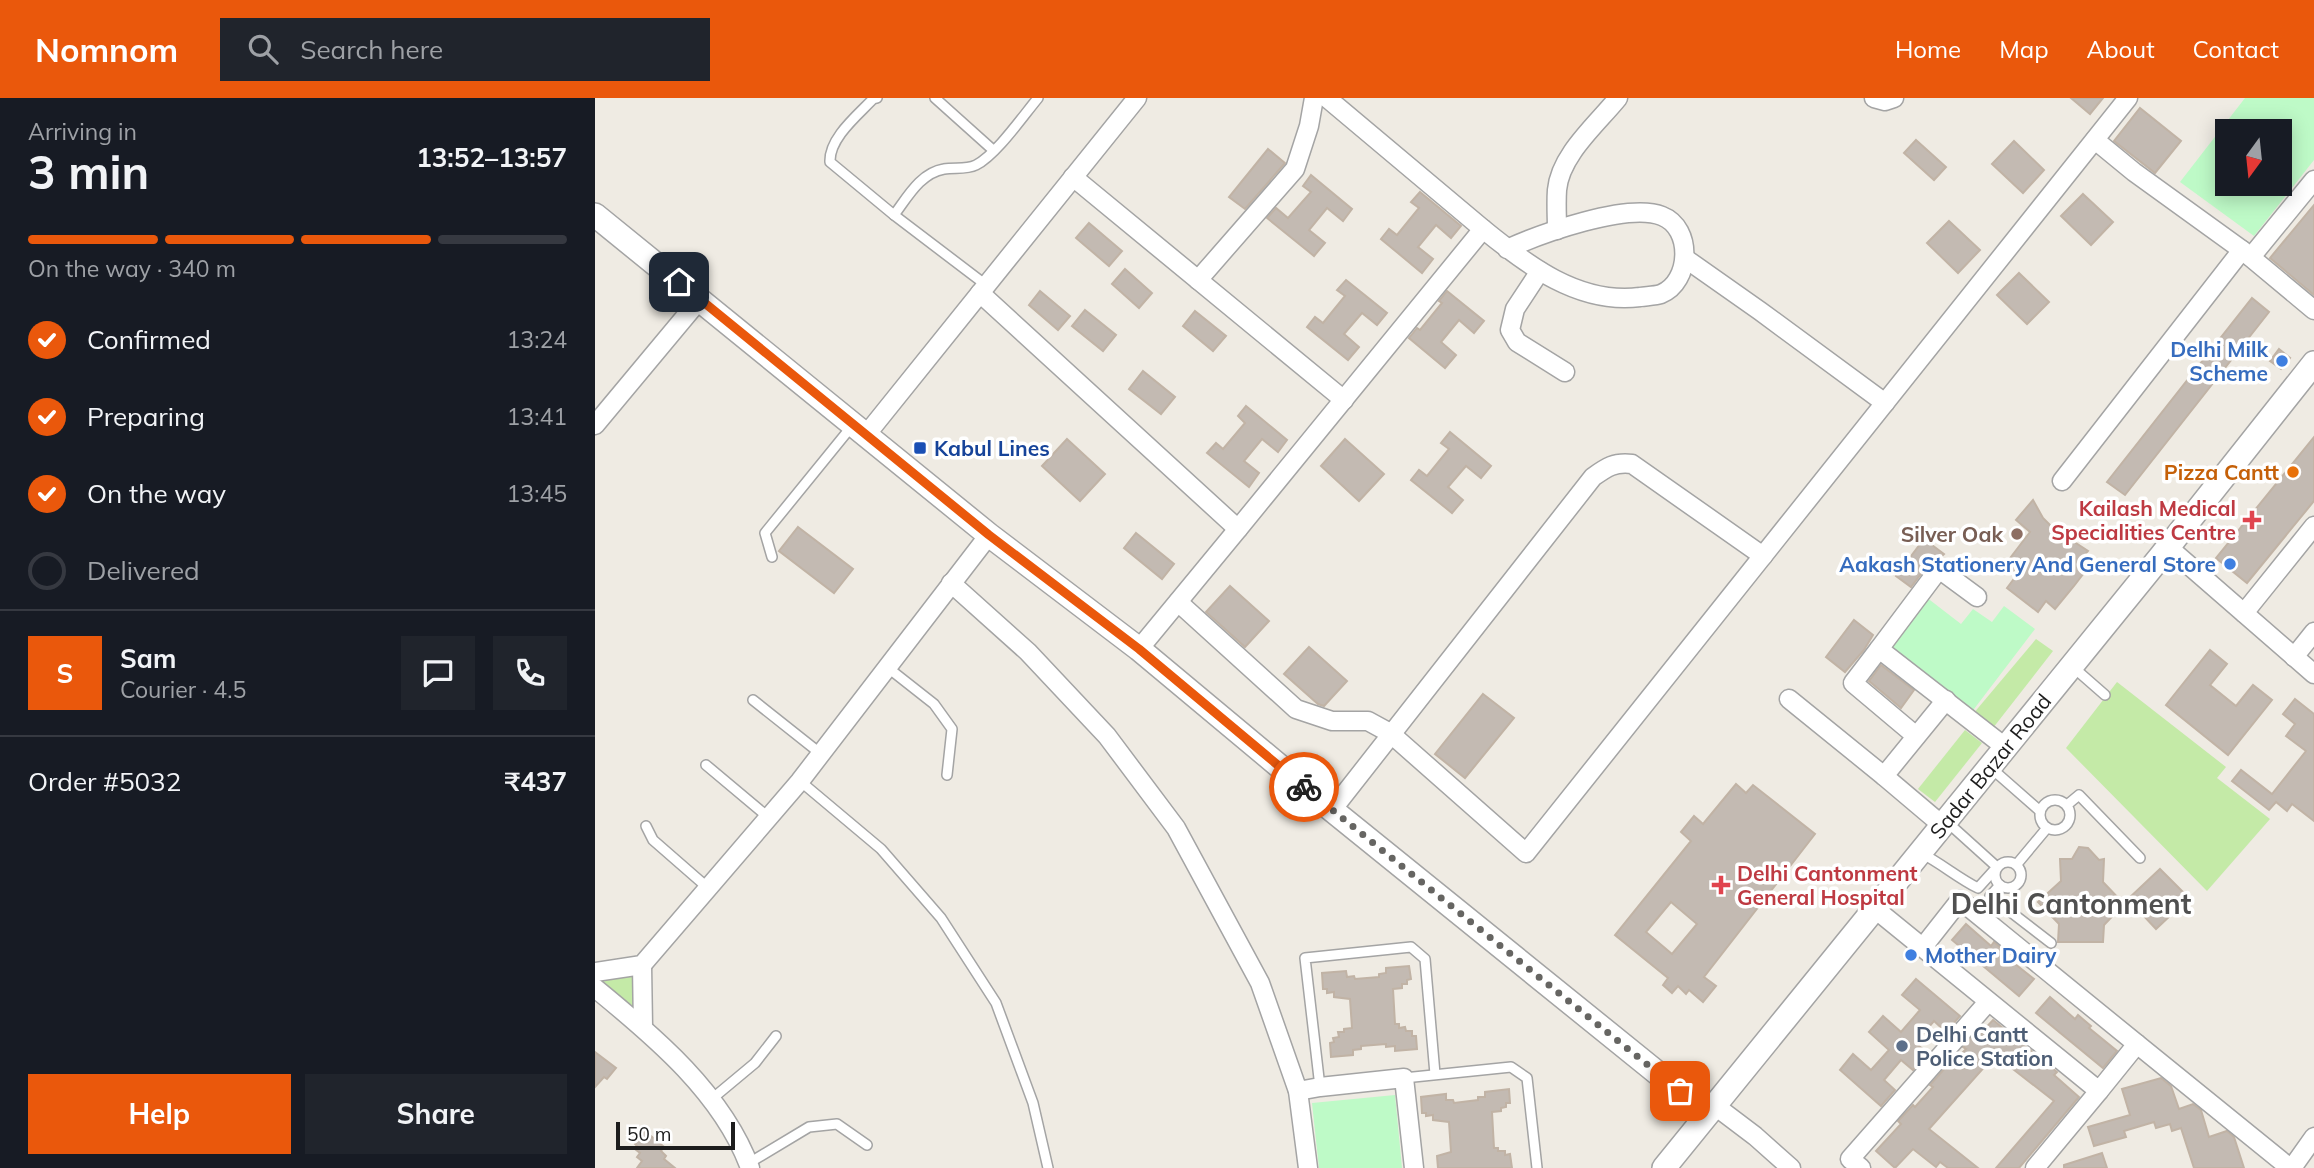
<!DOCTYPE html>
<meta charset="utf-8">
<style>
:root{--surface:#171b24;--page:#20242c;--text:#f1f3f6;--muted:#9ea1a6;--line:#363941;--accent:#ea580c}
body{margin:0;font-family:Mulish,sans-serif;background:var(--page);color:var(--text);height:100vh;display:flex;flex-direction:column;font-size:26px;white-space:nowrap}
*{box-sizing:border-box;margin:0}
p{font-size:23px;color:var(--muted)}
.icon{flex:none;width:38px;height:38px;fill:none;stroke:currentColor;stroke-width:2;stroke-linecap:round;stroke-linejoin:round}
.map{position:relative;flex:1;overflow:hidden}
.drawer{display:flex;flex-direction:column;background:var(--surface);width:595px}
.drawer>*{flex:none}
.needle{width:46px;rotate:195deg}
.fabs{position:absolute;left:1620px;top:21px;display:grid;gap:14px}
.fabs a{display:grid;place-items:center;width:77px;height:77px;border-radius:0px;background:var(--surface);box-shadow:0 4px 18px #0003;font-size:35px}
.scale{position:absolute;left:21px;bottom:18px;width:119px;box-sizing:border-box;padding-left:7px;border:4px solid #1d1d1d;border-top:0;font-size:19px;line-height:24px;white-space:nowrap;color:#1d1d1d;-webkit-text-stroke:5px #fff;paint-order:stroke}
.pin{position:absolute;display:grid;place-items:center;width:60px;height:60px;color:#fff;margin:-30px;border-radius:14px;box-shadow:0 4px 10px #0006}
.courier{position:absolute;display:grid;place-items:center;width:70px;height:70px;margin:-35px;border:5px solid #ea580c;border-radius:50%;background:#fff;color:#222;box-shadow:0 2px 9px #0007}
.head em{font-style:normal;font-weight:700}
.head div{display:flex;flex-direction:column-reverse}
.head{display:flex;align-items:center;justify-content:space-between;height:119px;padding:0 28px}
h1{font-size:46px;font-weight:700;line-height:52px}
.bar{display:grid;grid-template-columns:repeat(4,1fr);gap:10px 7px;align-content:center;height:84px;padding:0 28px}
.bar i{height:9px;border-radius:5px;background:var(--line)}
.bar .current{background:var(--accent)}
.bar p{grid-column:span 4}
.line{display:flex;align-items:center;gap:18px;padding:0 28px;border-top:2px solid var(--line)}
.line div{flex:1}
.round{display:grid;place-items:center;flex:none;width:74px;height:74px;border-radius:0px;background:var(--page)}
ol{padding:0 28px;list-style:none}
li{display:flex;align-items:center;gap:21px;height:77px}
li p{margin-inline-start:auto}
li .icon{padding:7px;border-radius:50%;background:var(--accent);color:#fff;stroke-width:4}
li:last-child{color:var(--muted)}
li i{width:38px;height:38px;border:4px solid var(--line);border-radius:50%}
.cta{display:flex;gap:14px;margin-top:auto;padding:14px 28px}
.cta a{flex:1;height:80px;border-radius:0px;background:var(--accent);color:#fff;font-size:28px;font-weight:700;line-height:80px;text-align:center}
.cta a+a{background:var(--page);color:var(--text)}
header{display:flex;align-items:center;gap:42px;box-sizing:border-box;height:98px;padding:0 35px;background:var(--accent);color:#fff}
header strong{font-size:33px}
nav{display:flex;gap:38px;margin-inline-start:auto;font-size:24px}
.search{width:490px;height:63px;background:var(--page);display:flex;align-items:center;gap:18px;box-sizing:border-box;padding:0 24px;border-radius:0px;color:var(--muted);font-size:26px}
main{display:flex;flex:1;min-height:0}
.map>svg:first-child{display:block}
.grass{fill:#c4eaa7}
.park{fill:#befac7;fill-rule:evenodd}
.building{fill:#c3bab2;stroke:#c1b3a5;stroke-width:2;fill-rule:evenodd}
.lines{fill:none;stroke-linecap:round;stroke-linejoin:round}
.service-casing{stroke:#a4a4a4;stroke-width:12}
.minor-casing{stroke:#a4a4a4;stroke-width:21}
.tertiary-casing{stroke:#a4a4a4;stroke-width:26}
.service{stroke:#fff;stroke-width:9}
.minor{stroke:#fff;stroke-width:18}
.tertiary{stroke:#fff;stroke-width:23}
.done{stroke:#666562;stroke-width:7;stroke-dasharray:0 12.6}
.route{stroke:#ea580c;stroke-width:9}
.shop-dot{fill:#3f7fe0;stroke:#fff;stroke-width:2.5}
.transit-dot{fill:#1a4fb4;stroke:#fff;stroke-width:2.5}
.food-dot{fill:#e8710a;stroke:#fff;stroke-width:2.5}
.health-dot{fill:#e0444e;stroke:#fff;stroke-width:2.5}
.education-dot{fill:#8d6e63;stroke:#fff;stroke-width:2.5}
.service-dot{fill:#5c6f8a;stroke:#fff;stroke-width:2.5}
.labels{text-anchor:middle;dominant-baseline:central;stroke-width:7;stroke-linejoin:round;paint-order:stroke}
.shop-label{font-size:21px;font-weight:bold;fill:#366cbe;stroke:#fff;text-anchor:end}
.transit-label{font-size:21px;font-weight:bold;fill:#164399;stroke:#fff;text-anchor:start}
.food-label{font-size:21px;font-weight:bold;fill:#c56008;stroke:#fff;text-anchor:end}
.health-label{font-size:21px;font-weight:bold;fill:#be3a42;stroke:#fff;text-anchor:end}
.education-label{font-size:21px;font-weight:bold;fill:#785e54;stroke:#fff;text-anchor:end}
.street-label{font-size:21px;fill:#1d1d1d;stroke:#fff}
.service-label{font-size:21px;font-weight:bold;fill:#4e5e75;stroke:#fff;text-anchor:start}
.district-label{font-size:28px;font-weight:bold;fill:#505050;stroke:#fff}
</style>
<header>
<strong>Nomnom</strong>
<div class="search"><svg class="icon" aria-label="search" viewBox="0 0 24 24"><circle cx="10" cy="10" r="6"/><path d="M15 15l6 6"/></svg>Search here</div>
<nav><a>Home</a><a>Map</a><a>About</a><a>Contact</a></nav>
</header>
<main>
<section class="drawer">
<div class="head"><div><h1>3 min</h1><p>Arriving in</p></div><em>13:52–13:57</em></div>
<div class="bar"><i class="current"></i><i class="current"></i><i class="current"></i><i></i><p>On the way · 340 m</p></div>
<ol>
<li><svg class="icon" aria-label="check" viewBox="0 0 24 24"><path d="M5 12l5 5 9-10"/></svg>Confirmed<p>13:24</p></li>
<li><svg class="icon" aria-label="check" viewBox="0 0 24 24"><path d="M5 12l5 5 9-10"/></svg>Preparing<p>13:41</p></li>
<li><svg class="icon" aria-label="check" viewBox="0 0 24 24"><path d="M5 12l5 5 9-10"/></svg>On the way<p>13:45</p></li>
<li><i></i>Delivered</li>
</ol>
<div class="line" style="height:126px"><b class="round" style="background:var(--accent);color:#fff">S</b><div><b>Sam</b><p>Courier · 4.5</p></div><a class="round"><svg class="icon" aria-label="chat" viewBox="0 0 24 24"><path d="M4 5h16v11H9l-5 4z"/></svg></a><a class="round"><svg class="icon" aria-label="phone" viewBox="0 0 24 24"><path d="M5 4h4l2 5-3 2q2 4 5 5l2-3 5 2v4C11 20 4 13 5 4z"/></svg></a></div>
<div class="line" style="height:91px"><div>Order #5032</div><b>₹437</b></div>
<div class="cta"><a>Help</a><a>Share</a></div>
</section>
<div class="map">
<svg width="1719" height="1070" viewBox="0 0 1719 1070">
<rect width="100%" height="100%" fill="#efebe3"/>
<g class="grass">
<polygon points="1441,541 1458,553 1398,630 1378,616"/>
<polygon points="1522,584 1631,669 1622,680 1675,721 1612,793 1471,650"/>
<polygon points="1370,632 1387,645 1340,704 1323,691"/>
<polygon points="35,875 41,879 43,912 36,912 4,884 5,879"/>
</g>
<g class="park">
<path d="M1650 0H1719V62L1659 138 1585 84ZM1685 33V86H1633V33Z"/>
<polygon points="1331,499 1366,526 1378,511 1397,524 1409,508 1440,531 1376,615 1291,551"/>
<polygon points="800,997 807,1070 724,1070 717,1005"/>
</g>
<g class="building">
<polygon points="1476,0 1508,0 1495,16"/>
<polygon points="1545,10 1586,43 1560,75 1519,43"/>
<polygon points="1321,42 1351,69 1339,82 1309,55"/>
<polygon points="1419,43 1449,72 1428,95 1397,66"/>
<polygon points="673,51 690,65 650,111 634,99"/>
<polygon points="716,77 757,111 748,123 732,110 714,132 730,145 719,158 672,120 681,110 693,120 716,94 708,88"/>
<polygon points="825,94 866,128 856,140 841,127 823,149 838,161 827,175 786,141 794,131 802,137 824,110 816,104"/>
<polygon points="1488,96 1518,124 1496,147 1466,118"/>
<polygon points="1719,107 1719,197 1675,160"/>
<polygon points="1354,123 1385,152 1363,175 1332,145"/>
<polygon points="494,125 527,153 514,168 481,140"/>
<polygon points="530,171 557,195 544,210 517,186"/>
<polygon points="1424,175 1454,204 1432,226 1402,197"/>
<polygon points="751,182 792,215 782,227 767,215 749,236 764,249 753,262 712,229 720,219 728,225 750,198 742,192"/>
<polygon points="445,193 475,218 463,232 434,207"/>
<polygon points="852,193 889,223 879,235 864,222 846,244 861,257 850,270 814,240 822,230 825,232 847,205 844,203"/>
<polygon points="1657,200 1674,214 1530,397 1512,384"/>
<polygon points="490,212 521,237 508,253 477,228"/>
<polygon points="600,213 631,238 618,253 588,228"/>
<polygon points="1684,251 1695,260 1686,271 1675,263"/>
<polygon points="548,273 580,299 566,316 534,291"/>
<polygon points="651,308 692,342 683,354 667,341 649,363 664,375 654,389 612,355 621,345 628,351 650,325 643,318"/>
<polygon points="855,334 896,368 886,380 871,368 853,389 868,402 857,415 816,382 824,372 832,378 854,351 846,345"/>
<polygon points="1719,339 1719,403 1652,485 1621,460"/>
<polygon points="472,341 510,376 485,403 447,368"/>
<polygon points="750,341 789,376 764,403 726,368"/>
<polygon points="1438,402 1448,420 1458,430 1493,453 1483,464 1492,471 1479,488 1460,511 1451,503 1443,514 1412,490 1421,478 1409,468 1435,434 1421,422"/>
<polygon points="203,429 258,471 239,495 184,453"/>
<polygon points="541,435 579,466 567,481 529,450"/>
<polygon points="1329,441 1349,456 1345,460 1335,464 1316,489 1301,478"/>
<polygon points="635,488 674,523 650,549 611,514"/>
<polygon points="1259,522 1278,537 1269,552 1250,574 1231,559"/>
<polygon points="714,549 752,583 729,608 723,606 689,576"/>
<polygon points="1615,552 1632,566 1615,587 1641,608 1658,587 1677,602 1633,657 1571,607"/>
<polygon points="1286,567 1319,592 1306,610 1274,583"/>
<polygon points="888,596 919,620 870,680 840,656"/>
<polygon points="1700,601 1719,616 1719,723 1697,706 1692,713 1681,704 1674,712 1637,683 1646,672 1677,696 1711,653 1691,638 1700,626 1688,616"/>
<path d="M1141 686 1151 695 1158 687 1220 736 1109 879 1121 888 1108 904 1094 892 1091 896 1083 888 1077 895 1068 887 1073 880 1020 837 1096 743 1086 734 1099 718 1108 726ZM1076 804 1102 826 1077 856 1051 834Z"/>
<polygon points="1484,749 1493,750 1504,762 1509,761 1508,784 1529,806 1509,827 1508,844 1463,844 1464,826 1443,804 1466,783 1465,761 1477,761"/>
<polygon points="1565,771 1594,800 1561,831 1533,801"/>
<polygon points="1371,826 1396,848 1399,844 1412,855 1410,858 1439,881 1424,898 1357,842"/>
<polygon points="814,868 816,881 812,882 812,886 807,886 807,890 798,891 800,926 804,926 804,930 810,929 811,933 817,933 817,938 821,938 822,951 800,953 800,948 791,949 791,946 766,948 766,951 758,952 758,957 736,959 735,945 739,944 738,940 744,939 743,934 749,934 749,931 757,930 755,901 739,899 739,894 732,895 732,891 728,891 727,875 751,873 752,879 759,878 760,881 784,879 784,876 791,875 791,870"/>
<polygon points="1321,881 1365,918 1351,934 1339,923 1320,945 1333,955 1318,972 1306,962 1289,982 1300,992 1286,1008 1245,972 1258,956 1276,972 1294,952 1274,934 1288,918 1306,934 1325,912 1307,897"/>
<polygon points="1455,899 1480,921 1483,917 1496,928 1494,930 1522,953 1508,970 1441,915"/>
<polygon points="1398,922 1462,974 1459,977 1484,999 1424,1070 1401,1070 1459,1003 1400,957 1334,1031 1383,1070 1353,1070 1345,1064 1341,1069 1318,1051 1300,1070 1281,1053 1306,1026 1303,1023 1318,1007 1320,1009 1338,989 1335,987 1350,970 1352,971 1371,951 1368,949 1382,933 1385,936"/>
<polygon points="0,954 21,970 12,981 9,979 0,989"/>
<polygon points="1566,980 1576,988 1584,1011 1598,1006 1606,1012 1614,1039 1632,1033 1639,1039 1649,1070 1599,1070 1586,1030 1577,1033 1575,1026 1561,1030 1559,1024 1529,1033 1531,1039 1499,1048 1493,1029 1535,1017 1527,991"/>
<polygon points="914,991 915,1005 911,1005 911,1009 906,1010 906,1013 897,1014 899,1050 903,1050 903,1053 910,1053 910,1057 915,1056 917,1070 843,1070 842,1058 856,1054 854,1024 838,1022 838,1017 831,1018 831,1015 827,1015 826,999 851,996 851,1002 858,1002 859,1005 883,1002 883,999 890,999 890,994"/>
<polygon points="50,1033 69,1049 66,1053 71,1058 69,1061 80,1070 42,1070 47,1063 42,1059 45,1055 40,1051 42,1048 40,1046"/>
<polygon points="1507,1055 1512,1070 1469,1070 1469,1067"/>
</g>
<g class="lines">
<defs>
<g id="service">
<path d="M282 0 278 1C263 17 234 40 235 64L299 117 391 187"/>
<polyline points="340,0 398,52"/>
<path d="M299 117C312 100 325 75 349 71 359 69 371 72 381 67 401 57 428 18 443 0"/>
<polyline points="177,459 170,435 257,328"/>
<polyline points="292,569 339,606 357,631 352,677"/>
<polyline points="1478,569 1510,597"/>
<polyline points="158,602 226,656"/>
<polyline points="111,667 173,719"/>
<polyline points="1396,670 1445,713"/>
<polyline points="205,683 286,751 346,820 401,905 438,1005 453,1070"/>
<circle cx="1460" cy="717" r="15"/>
<polyline points="1472,707 1484,697 1545,760"/>
<polyline points="51,728 58,742 113,790"/>
<path d="M1326 755C1347 766 1363 780 1383 790L1402 769 1351 723"/>
<circle cx="1413" cy="777" r="13"/>
<polyline points="1422,766 1452,730"/>
<polyline points="1405,787 1395,798 1456,845"/>
<polyline points="809,980 916,969 932,980 942,1070"/>
<polyline points="725,989 710,860 816,849 830,861 840,976"/>
<polyline points="118,1000 160,965 181,938"/>
<polyline points="154,1065 214,1029 242,1026 272,1047"/>
</g>
<g id="minor">
<path d="M732 0 888 131C932 167 984 207 1045 199 1051 198 1060 198 1066 196 1096 184 1098 130 1067 118 1033 104 945 136 912 151"/>
<polyline points="1279,0 1290,3 1299,0"/>
<polyline points="1500,42 1539,74 1647,152 1719,212"/>
<polyline points="478,79 749,302"/>
<path d="M962 132C962 119 961 105 962 92 965 57 1002 26 1023 0"/>
<polyline points="1656,159 1719,82"/>
<polyline points="1091,161 1165,213 1290,305"/>
<polyline points="945,173 920,211 915,232 922,244 970,274"/>
<polyline points="603,182 700,71 714,28 719,0"/>
<polyline points="385,195 643,431 888,131"/>
<polyline points="0,327 105,201"/>
<polyline points="271,337 542,0"/>
<polyline points="1467,383 1647,152"/>
<polyline points="1573,449 1719,576"/>
<polyline points="356,485 433,554 512,638 581,730 665,885 703,993 713,1070"/>
<polyline points="1382,499 1344,471 1284,551 1410,649"/>
<polyline points="583,504 701,611 737,623 773,623 795,635 931,755 1533,0"/>
<polyline points="1649,515 1719,428"/>
<polyline points="544,551 643,431"/>
<polyline points="1284,551 1258,585 1321,638"/>
<polyline points="1699,559 1719,534"/>
<polyline points="1194,601 1289,678"/>
<path d="M737 712 998 379C1012 369 1019 364 1037 366L1168 458"/>
<polyline points="1347,727 1289,678 1351,602"/>
<polyline points="1279,810 1504,993 1542,946 1695,1070"/>
<polyline points="1328,849 1365,802 1542,946"/>
<polyline points="47,867 48,929"/>
<polyline points="0,874 47,867 205,683 394,437"/>
<path d="M0 890C60 939 128 996 155 1070"/>
<polyline points="703,993 725,989 809,980 819,1070"/>
<polyline points="1119,1007 1160,1038 1196,1070"/>
<polyline points="1266,1070 1255,1061 1393,904"/>
<polyline points="1440,1070 1504,993"/>
<polyline points="1697,1070 1719,1039"/>
</g>
<g id="tertiary">
<polyline points="0,117 394,437 544,551 737,712 1102,1007 1119,1007"/>
<polyline points="1069,1070 1566,458 1719,265"/>
</g>
</defs>
<use href="#service" class="service-casing"/>
<use href="#minor" class="minor-casing"/>
<use href="#tertiary" class="tertiary-casing"/>
<use href="#service" class="service"/>
<use href="#minor" class="minor"/>
<use href="#tertiary" class="tertiary"/>
</g>
<g class="lines">
<polyline class="done" points="709,689 1085,993"/>
<polyline class="route" points="84,184 394,437 544,551 709,689"/>
</g>
<g class="shop-dot">
<circle cx="1687" cy="263" r="7"/>
<circle cx="1635" cy="466" r="7"/>
<circle cx="1316" cy="857" r="7"/>
</g>
<rect class="transit-dot" x="318" y="343" width="14" height="14" rx="3.5"/>
<circle class="food-dot" cx="1698" cy="374" r="7"/>
<g class="health-dot">
<path d="M1653.5 411.5h7v7h7v7h-7v7h-7v-7h-7v-7h7z"/>
<path d="M1122.5 776.5h7v7h7v7h-7v7h-7v-7h-7v-7h7z"/>
</g>
<circle class="education-dot" cx="1422" cy="436" r="7"/>
<circle class="service-dot" cx="1307" cy="948" r="7"/>
<g class="labels">
<g class="shop-label">
<text x="1673" y="251">Delhi Milk<tspan x="1673" dy="24">Scheme</tspan></text>
<text x="1621" y="466">Aakash Stationery And General Store</text>
<text x="1330" y="857" text-anchor="start">Mother Dairy</text>
</g>
<g class="transit-label">
<text x="339" y="350">Kabul Lines</text>
</g>
<g class="food-label">
<text x="1684" y="374">Pizza Cantt</text>
</g>
<g class="health-label">
<text x="1641" y="410">Kailash Medical<tspan x="1641" dy="24">Specialities Centre</tspan></text>
<text x="1142" y="775" text-anchor="start">Delhi Cantonment<tspan x="1142" dy="24">General Hospital</tspan></text>
</g>
<g class="education-label">
<text x="1408" y="436">Silver Oak</text>
</g>
<g class="street-label">
<text transform="translate(1395 668) rotate(-51)">Sadar Bazar Road</text>
</g>
<g class="service-label">
<text x="1321" y="936">Delhi Cantt<tspan x="1321" dy="24">Police Station</tspan></text>
</g>
<g class="district-label">
<text x="1476" y="805">Delhi Cantonment</text>
</g>
</g>
</svg>
<div class="fabs">
<a><svg class="needle" viewBox="-14 -14 28 28"><path d="M0-13l5 13h-10z" fill="#e53935"/><path d="M0 13l5-13h-10z" fill="#9ea1a6"/></svg></a>
</div>
<div class="scale">50 m</div>
<div class="pin" style="left:1085px;top:993px;background:#ea580c"><svg class="icon" aria-label="bag" viewBox="0 0 24 24"><path d="M5 8h14l-1 12H6zM9 8a3 3 0 0 1 6 0"/></svg></div>
<div class="pin" style="left:84px;top:184px;background:#1f2937"><svg class="icon" aria-label="home" viewBox="0 0 24 24"><path d="M3 11l9-7 9 7M6 9v11h12V9"/></svg></div>
<div class="courier" style="left:709px;top:689px"><svg class="icon" aria-label="bike" viewBox="0 0 24 24"><circle cx="6" cy="16" r="4"/><circle cx="18" cy="16" r="4"/><path d="M6 16l4-8h5l3 8M10 8l3 8H6M13 5h3"/></svg></div>
</div>
</main>
